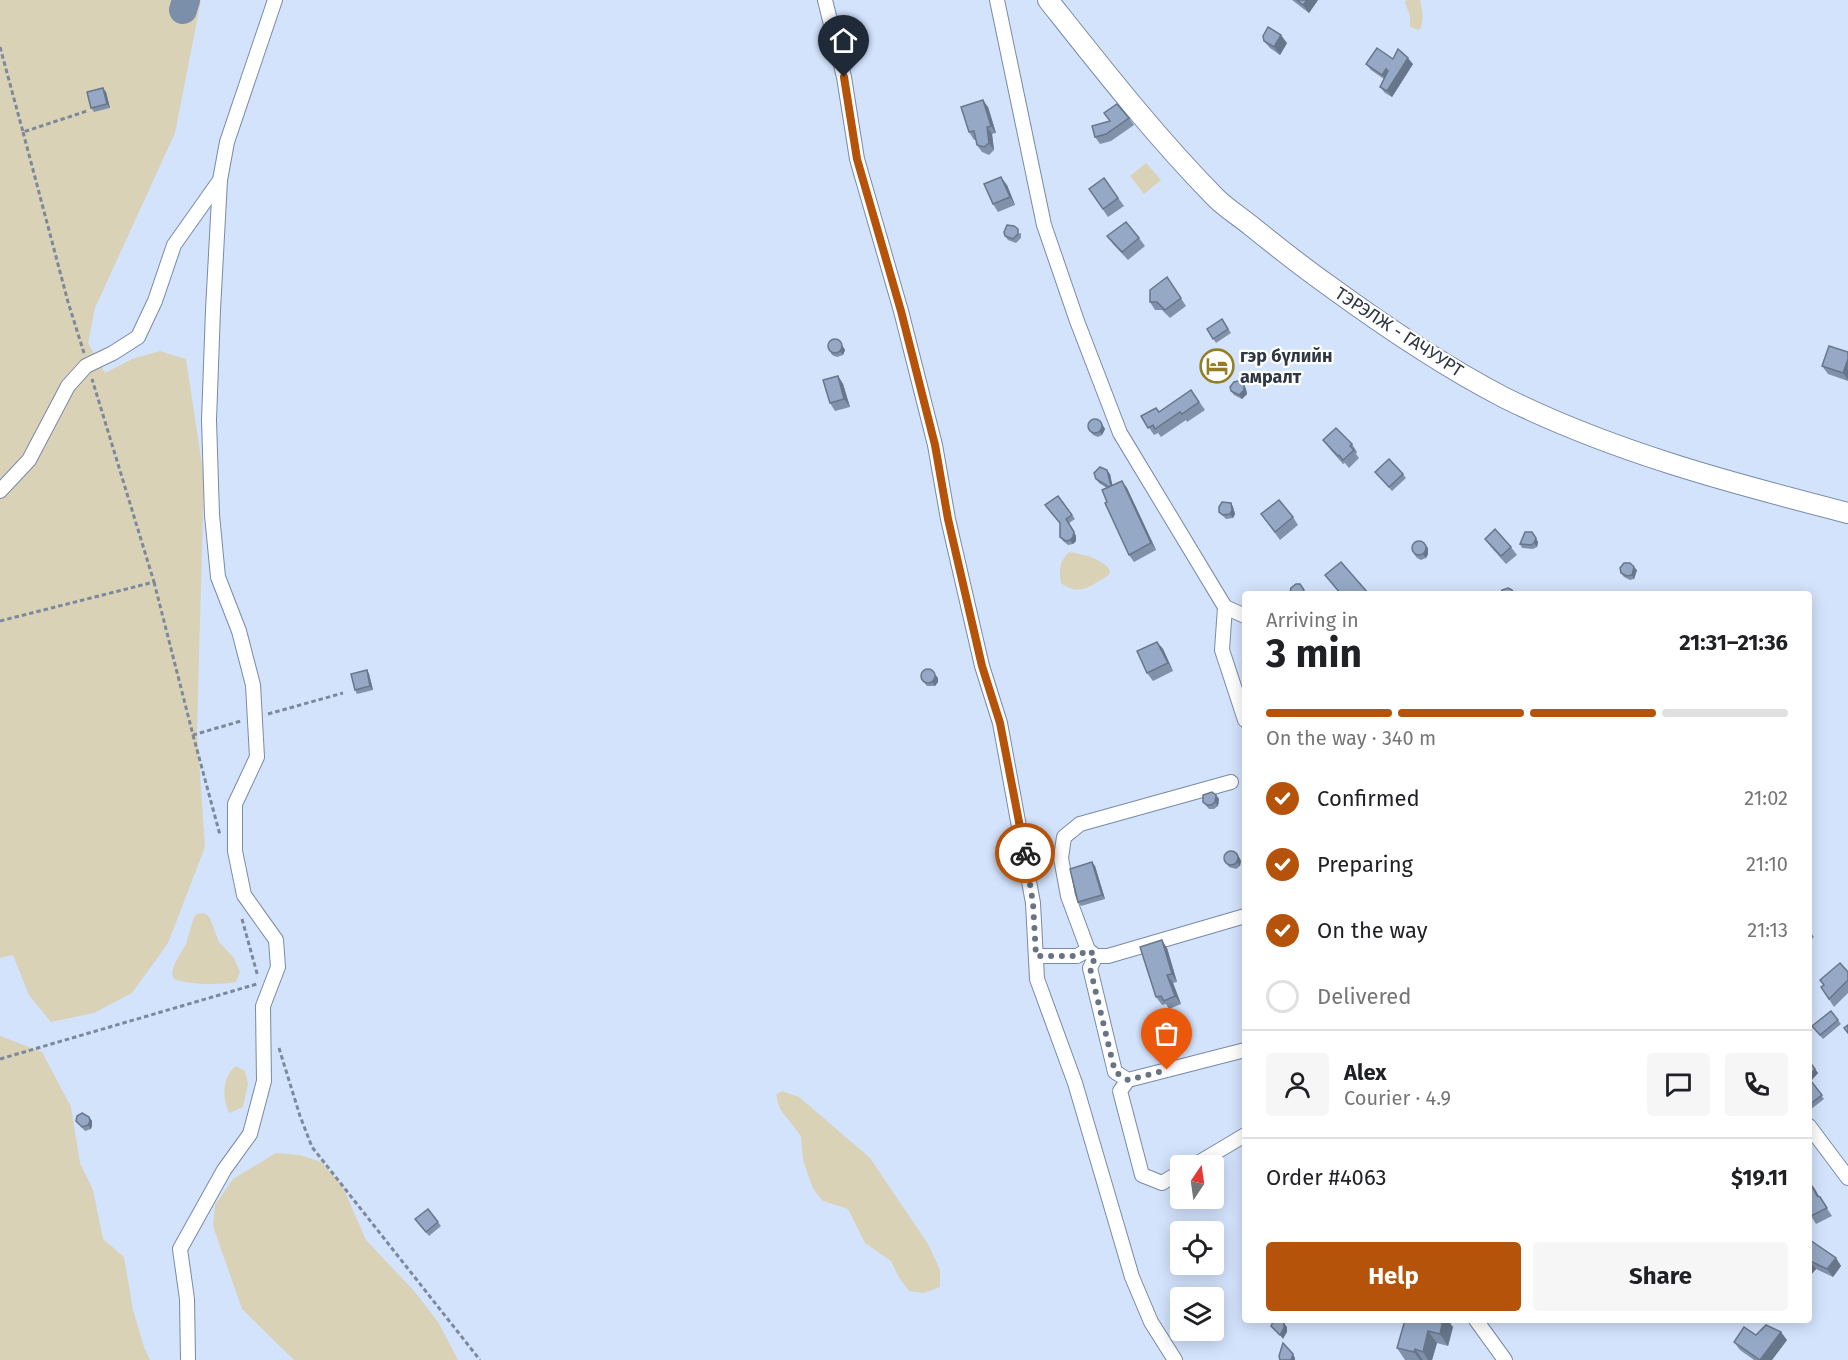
<!DOCTYPE html>
<meta charset="utf-8">
<style>
:root{--surface:#fff;--page:#f6f6f6;--text:#202124;--muted:#757577;--line:#e0e0e0;--accent:#b45309}
body{margin:0;font-family:"Fira Sans",sans-serif;background:var(--page);color:var(--text);height:100vh;display:flex;flex-direction:column;font-size:22px;white-space:nowrap}
*{box-sizing:border-box;margin:0}
p{font-size:20px;color:var(--muted)}
.icon{flex:none;width:33px;height:33px;fill:none;stroke:currentColor;stroke-width:2;stroke-linecap:round;stroke-linejoin:round}
.map{position:relative;flex:1;overflow:hidden}
.drawer{position:absolute;left:1242px;top:591px;width:570px;height:732px;display:flex;flex-direction:column;background:var(--surface);border-radius:6px;box-shadow:0 3px 15px #0003}
.drawer>*{flex:none}
.needle{width:39px;rotate:13deg}
.buttons{position:absolute;left:1170px;top:1155px;display:grid;gap:12px}
.buttons a{display:grid;place-items:center;width:54px;height:54px;border-radius:6px;background:var(--surface);box-shadow:0 3px 15px #0003;font-size:30px}
.pin{position:absolute;display:grid;place-items:center;width:51px;height:51px;color:#fff;margin:-62px -26px;border-radius:50% 50% 50% 0;rotate:-45deg;box-shadow:0 0 6px #0007}
.pin .icon{rotate:45deg}
.courier{position:absolute;display:grid;place-items:center;width:60px;height:60px;margin:-30px;border:4px solid #b45309;border-radius:50%;background:#fff;color:#222;box-shadow:0 2px 8px #0007}
.overview em{font-style:normal;font-weight:700}
.overview div{display:flex;flex-direction:column-reverse}
.overview{display:flex;align-items:center;justify-content:space-between;height:102px;padding:0 24px}
h1{font-size:39px;font-weight:700;line-height:45px}
.bar{display:grid;grid-template-columns:repeat(4,1fr);gap:9px 6px;align-content:center;height:72px;padding:0 24px}
.bar i{height:8px;border-radius:4px;background:var(--line)}
.bar .selected{background:var(--accent)}
.bar p{grid-column:span 4}
.line{display:flex;align-items:center;gap:15px;padding:0 24px;border-top:2px solid var(--line)}
.line div{flex:1}
.round{display:grid;place-items:center;flex:none;width:63px;height:63px;border-radius:6px;background:var(--page)}
ol{padding:0 24px;list-style:none}
li{display:flex;align-items:center;gap:18px;height:66px}
li p{margin-inline-start:auto}
li .icon{padding:6px;border-radius:50%;background:var(--accent);color:#fff;stroke-width:4}
li:last-child{color:var(--muted)}
li i{width:33px;height:33px;border:3px solid var(--line);border-radius:50%}
.primary-button{display:flex;gap:12px;margin-top:auto;padding:12px 24px}
.primary-button a{flex:1;height:69px;border-radius:6px;background:var(--accent);color:#fff;font-size:24px;font-weight:700;line-height:69px;text-align:center}
.primary-button a+a{background:var(--page);color:var(--text)}
.map>svg:first-child{display:block}
.green{fill:#d9d2b7}
.lines{fill:none;stroke-linecap:round;stroke-linejoin:round}
.river{stroke:#7b8fab;stroke-width:28}
.street-casing{stroke:#788aa7;stroke-width:16}
.secondary-casing{stroke:#788aa7;stroke-width:22}
.path{stroke:#7d889a;stroke-width:3;stroke-dasharray:4.5 3;stroke-linecap:butt}
.street{stroke:#fff;stroke-width:14}
.secondary{stroke:#fff;stroke-width:20}
.wall{fill:#8091aa}
.shaded-wall{fill:#68768b}
.building{fill:#95a9c6;stroke:#68768b;stroke-width:1.5}
.done{stroke:#687384;stroke-width:6;stroke-dasharray:0 10.8}
.route{stroke:#b45309;stroke-width:8}
.labels{text-anchor:middle;dominant-baseline:central;stroke-width:4.5;stroke-linejoin:round;paint-order:stroke}
.street-label{font-size:18px;fill:#2f3743;stroke:#fff}
.poi-label{font-size:18px;font-weight:bold;fill:#2f3743;stroke:#fff;text-anchor:start}
</style>
<div class="map">
<svg width="1848" height="1360" viewBox="0 0 1848 1360">
<rect width="100%" height="100%" fill="#d3e3fc"/>
<g class="green">
<polygon points="0,0 201,0 175,133 95,308 88,343 105,373 132,359 160,351 186,359 204,478 197,731 205,847 168,943 132,993 94,1013 51,1022 29,995 13,955 0,958"/>
<polygon points="1407,0 1420,0 1423,16 1421,28 1418,30 1410,27 1410,16 1405,2"/>
<polygon points="1146,163 1161,180 1144,194 1130,176"/>
<path d="M1069 552C1082 554 1101 558 1110 570L1109 575C1090 586 1080 597 1061 583 1059 570 1059 562 1069 552Z"/>
<path d="M203 913 209 916 219 942 234 958 240 972 236 982C222 985 187 985 174 979L172 973 175 963 186 944 194 917 197 914Z"/>
<polygon points="0,1036 42,1052 71,1107 80,1163 93,1190 103,1239 124,1257 133,1310 144,1347 150,1360 0,1360"/>
<path d="M236 1066 245 1071 248 1084 243 1107 229 1113C222 1096 222 1078 236 1066Z"/>
<polygon points="782,1091 799,1097 870,1158 928,1244 940,1270 940,1287 924,1293 909,1291 898,1276 891,1261 865,1243 848,1209 823,1201 813,1189 803,1160 801,1136 780,1109 776,1095"/>
<polygon points="276,1153 300,1155 321,1162 342,1185 366,1240 415,1292 438,1322 458,1360 294,1360 242,1309 213,1226 215,1205 233,1179"/>
</g>
<g class="lines">
<polyline class="river" points="183,10 186,0"/>
<defs>
<g id="street">
<polyline points="825,0 844,77 857,159 901,311 935,445 948,519 982,666 1000,723 1033,903 1037,979 1075,1083 1132,1277 1151,1322 1175,1360"/>
<polyline points="997,0 1044,225 1077,321 1120,433 1225,607 1222,650 1245,720"/>
<polyline points="0,491 29,460 68,386 86,366 113,353 138,337 155,301 174,245 220,180 227,142 275,0"/>
<polyline points="1225,607 1245,616"/>
<polyline points="1231,782 1080,824 1064,837 1061,858 1068,896 1088,950 1096,956 1108,956 1245,916"/>
<polyline points="1036,956 1077,956 1088,950"/>
<polyline points="1096,956 1090,968 1115,1072 1128,1080 1245,1050"/>
<polyline points="1128,1080 1120,1091 1142,1175 1162,1183 1180,1172"/>
<polyline points="1809,1126 1848,1178"/>
<polyline points="1193,1166 1245,1135"/>
<polyline points="1476,1320 1505,1360"/>
<polyline points="188,1360 187,1299 180,1249 224,1170 250,1134 264,1081 263,1006 278,967 276,940 244,895 235,851 235,804 257,757 253,685 239,631 218,577 212,515 209,420 213,310 220,180"/>
</g>
<path id="secondary" d="M1048 0C1102 68 1155 136 1216 198 1226 208 1239 216 1250 225 1276 246 1301 266 1328 285 1384 326 1443 366 1505 398 1614 452 1731 483 1848 513"/>
</defs>
<use href="#street" class="street-casing"/>
<use href="#secondary" class="secondary-casing"/>
<g class="path">
<polyline points="0,47 23,132 87,111"/>
<polyline points="23,132 68,302 84,353"/>
<polyline points="154,582 193,735 241,721"/>
<polyline points="0,621 154,582 92,379"/>
<polyline points="268,714 343,693"/>
<polyline points="193,735 220,835"/>
<polyline points="242,919 258,977"/>
<polyline points="279,1048 300,1116 312,1147 480,1360"/>
<polyline points="0,1059 257,984"/>
</g>
<use href="#street" class="street"/>
<use href="#secondary" class="secondary"/>
</g>
<g class="wall">
<polygon points="1292,0 1318,0 1309,13"/>
<polygon points="1264,41 1287,43 1280,55 1270,48"/>
<polygon points="1393,59 1413,64 1392,97 1385,93 1380,87 1384,79 1371,70 1366,64"/>
<polygon points="106,92 110,108 94,112 91,108"/>
<polygon points="988,107 996,133 992,134 994,150 989,155 982,152 977,145 976,139 974,140 969,132"/>
<polygon points="1129,118 1134,125 1111,141 1100,144 1095,137 1110,121"/>
<polygon points="1104,178 1124,206 1108,217 1089,189"/>
<polygon points="1007,185 1015,205 998,212 993,204"/>
<polygon points="1021,233 1021,238 1016,243 1008,240 1005,236"/>
<polygon points="1107,236 1139,238 1145,246 1128,260 1113,244"/>
<polygon points="1167,277 1186,306 1170,318 1162,310 1155,310 1150,302"/>
<polygon points="1222,319 1231,333 1216,343 1207,329"/>
<polygon points="840,342 845,350 843,355 837,357 832,355 830,351"/>
<polygon points="1848,352 1848,381 1828,374 1822,366"/>
<polygon points="838,376 843,384 850,407 835,411 830,403"/>
<polygon points="1244,385 1246,389 1247,394 1242,399 1234,395 1231,391"/>
<polygon points="1191,390 1205,410 1187,422 1186,420 1161,437 1158,433 1154,435 1141,416 1159,412"/>
<polygon points="1100,421 1105,429 1102,435 1098,437 1093,435 1090,431"/>
<polygon points="1323,440 1352,444 1357,452 1356,454 1359,458 1349,468 1345,463 1343,464 1329,448"/>
<polygon points="1375,472 1403,474 1406,478 1392,491"/>
<polygon points="1110,474 1112,485 1127,488 1156,550 1134,562 1129,555 1107,502 1107,488 1099,483 1096,479"/>
<polygon points="1058,496 1075,519 1069,523 1076,536 1076,541 1073,544 1068,545 1063,541 1060,537 1060,523 1045,505"/>
<polygon points="1231,503 1233,507 1235,514 1233,518 1226,519 1219,512"/>
<polygon points="1261,514 1293,517 1298,525 1280,540"/>
<polygon points="1532,532 1538,542 1537,547 1533,549 1522,548 1520,544"/>
<polygon points="1485,539 1511,547 1517,555 1506,564 1491,547"/>
<polygon points="1428,548 1428,554 1426,558 1421,560 1417,558 1414,554"/>
<polygon points="1637,570 1634,579 1630,580 1624,577 1621,573"/>
<polygon points="1157,642 1163,649 1173,671 1153,681 1147,673"/>
<polygon points="367,670 369,674 373,690 357,694 355,690"/>
<polygon points="938,678 938,682 935,686 927,686 921,679"/>
<polygon points="1216,795 1219,799 1218,806 1214,809 1209,809 1203,802"/>
<polygon points="1239,857 1241,861 1240,866 1236,869 1229,867 1224,859"/>
<polygon points="1092,862 1095,866 1105,899 1081,906 1078,902"/>
<polygon points="1809,930 1814,937 1809,941"/>
<polygon points="1167,948 1177,982 1173,983 1181,1004 1169,1009 1166,1004 1162,1005 1156,997"/>
<polygon points="1848,972 1848,993 1834,1007 1821,987"/>
<polygon points="1831,1011 1841,1024 1823,1039 1812,1026"/>
<polygon points="1809,1061 1818,1073 1811,1081 1824,1099 1810,1110 1809,1108"/>
<polygon points="89,1117 92,1121 92,1125 91,1129 85,1131 76,1121"/>
<polygon points="1809,1181 1832,1216 1816,1224 1811,1216"/>
<polygon points="428,1209 441,1226 429,1236 415,1219"/>
<polygon points="1809,1241 1836,1258 1841,1266 1833,1277 1816,1269 1809,1277"/>
<polygon points="1405,1320 1453,1327 1448,1346 1437,1343 1432,1360 1405,1360 1397,1348"/>
<polygon points="1756,1335 1787,1340 1772,1360 1754,1360 1740,1350 1734,1342"/>
</g>
<g class="shaded-wall">
<polygon points="1307,0 1318,0 1309,13 1303,5"/>
<polygon points="1281,35 1287,43 1280,55 1274,47"/>
<polygon points="1408,58 1413,64 1392,97 1387,91"/>
<polygon points="1386,69 1390,76 1387,81 1382,75"/>
<polygon points="103,88 106,92 110,108 107,104"/>
<polygon points="983,100 988,107 996,133 991,126"/>
<polygon points="987,127 992,134 994,150 989,143"/>
<polygon points="1001,177 1007,185 1015,205 1010,197"/>
<polygon points="840,342 845,350 843,355 840,351"/>
<polygon points="1848,359 1848,380 1843,373"/>
<polygon points="838,376 843,384 850,407 844,399"/>
<polygon points="1244,385 1246,389 1247,394 1242,399 1239,395"/>
<polygon points="1100,421 1105,429 1102,435 1099,431"/>
<polygon points="1107,470 1110,474 1114,492 1111,488"/>
<polygon points="1122,481 1127,488 1156,550 1151,543"/>
<polygon points="1231,503 1233,507 1235,514 1233,518 1230,514"/>
<polygon points="1066,519 1076,536 1076,541 1073,544 1070,540"/>
<polygon points="1536,538 1538,542 1537,547 1534,543"/>
<polygon points="1425,544 1428,548 1428,554 1426,558 1423,554"/>
<polygon points="1634,567 1637,570 1634,579 1632,575"/>
<polygon points="1157,642 1163,649 1173,671 1168,663"/>
<polygon points="367,670 369,674 373,690 370,686"/>
<polygon points="935,674 938,678 938,682 935,686 932,682"/>
<polygon points="1216,795 1219,799 1218,806 1215,802"/>
<polygon points="1237,853 1241,861 1240,866 1237,862"/>
<polygon points="1092,862 1095,866 1105,899 1102,895"/>
<polygon points="1162,940 1167,948 1177,982 1172,974"/>
<polygon points="1167,975 1173,983 1181,1004 1175,996"/>
<polygon points="1815,1069 1818,1073 1809,1083 1809,1076"/>
<polygon points="89,1117 92,1121 92,1125 91,1129 88,1125"/>
<polygon points="1809,1181 1815,1189 1823,1204 1817,1196"/>
<polygon points="1836,1258 1841,1266 1833,1277 1827,1269"/>
<polygon points="1810,1261 1816,1269 1809,1277 1809,1262"/>
<polygon points="1443,1320 1448,1320 1453,1327 1448,1346 1440,1334"/>
<polygon points="1284,1323 1287,1327 1287,1332 1283,1339 1280,1335"/>
<polygon points="1428,1331 1437,1343 1432,1360 1428,1360 1423,1352"/>
<polygon points="1781,1332 1787,1340 1772,1360 1760,1360"/>
<polygon points="1415,1349 1423,1360 1420,1360 1414,1352"/>
<polygon points="1293,1354 1295,1358 1295,1360 1291,1360"/>
</g>
<g class="building">
<polygon points="1297,0 1307,0 1303,5"/>
<polygon points="1268,27 1281,35 1274,47 1264,41 1263,36"/>
<polygon points="1377,48 1393,59 1398,49 1408,58 1387,91 1380,87 1388,71 1386,69 1382,75 1366,64"/>
<polygon points="103,88 107,104 91,108 87,92"/>
<polygon points="983,100 991,126 987,127 989,143 984,147 977,145 974,131 969,132 961,107"/>
<polygon points="1117,104 1129,118 1106,134 1095,137 1092,126 1110,121 1104,113"/>
<polygon points="1001,177 1010,197 993,204 984,184"/>
<polygon points="1104,178 1118,198 1103,209 1089,189"/>
<polygon points="1126,222 1139,238 1122,252 1107,236"/>
<polygon points="1007,225 1014,226 1018,229 1018,234 1013,239 1005,236 1004,232"/>
<polygon points="1167,277 1181,298 1165,310 1157,302 1150,302 1150,290"/>
<polygon points="1222,319 1228,329 1213,339 1207,329"/>
<circle cx="835" cy="346" r="7"/>
<polygon points="1829,346 1848,352 1848,359 1843,373 1822,366"/>
<polygon points="838,376 844,399 830,403 823,380"/>
<polygon points="1238,381 1244,385 1244,390 1239,395 1231,391 1230,387 1234,382"/>
<polygon points="1191,390 1199,402 1182,414 1180,412 1155,429 1153,425 1148,428 1141,416 1156,408 1159,412"/>
<circle cx="1095" cy="426" r="7"/>
<polygon points="1336,428 1352,444 1350,446 1354,450 1343,460 1339,455 1338,456 1323,440"/>
<polygon points="1389,459 1403,474 1389,487 1375,472"/>
<polygon points="1100,467 1107,470 1111,486 1109,487 1096,479 1094,473"/>
<polygon points="1122,481 1151,543 1129,555 1105,503 1107,502 1102,490"/>
<polygon points="1058,496 1072,515 1066,519 1074,532 1073,537 1070,540 1066,541 1060,537 1060,523 1045,505"/>
<polygon points="1279,500 1293,517 1275,532 1261,514"/>
<polygon points="1222,502 1231,503 1232,510 1230,514 1223,515 1219,512 1219,507"/>
<polygon points="1495,529 1511,547 1501,556 1485,539"/>
<polygon points="1525,532 1532,532 1536,538 1534,543 1531,545 1520,544"/>
<circle cx="1419" cy="548" r="7"/>
<polygon points="1341,562 1369,594 1341,594 1325,575"/>
<polygon points="1624,563 1630,563 1634,567 1632,575 1627,576 1621,573 1620,568"/>
<polygon points="1296,584 1300,584 1304,590 1303,594 1291,594 1290,592 1291,588"/>
<polygon points="1508,588 1512,590 1514,594 1500,594 1502,590"/>
<polygon points="1157,642 1168,663 1147,673 1137,651"/>
<circle cx="928" cy="676" r="7"/>
<polygon points="367,670 370,686 355,690 351,674"/>
<polygon points="1212,792 1216,795 1215,802 1211,805 1207,805 1203,802 1203,795"/>
<circle cx="1231" cy="858" r="7"/>
<polygon points="1092,862 1102,895 1078,902 1070,869"/>
<polygon points="1162,940 1172,974 1167,975 1175,996 1164,1001 1161,996 1156,997 1140,947"/>
<polygon points="1840,963 1848,972 1848,980 1829,999 1821,987 1824,985 1820,980"/>
<polygon points="1831,1011 1838,1020 1820,1035 1812,1026"/>
<polygon points="1848,1025 1848,1033 1844,1028"/>
<polygon points="1809,1061 1815,1069 1809,1076"/>
<polygon points="1811,1081 1822,1095 1809,1105 1809,1082"/>
<polygon points="82,1113 89,1117 90,1121 88,1125 82,1127 76,1121 77,1116"/>
<polygon points="1809,1181 1817,1196 1820,1197 1827,1208 1811,1216 1809,1213"/>
<polygon points="428,1209 438,1222 426,1232 415,1219"/>
<polygon points="1810,1240 1836,1258 1827,1269 1810,1261 1809,1262 1809,1241"/>
<polygon points="1274,1320 1281,1320 1284,1323 1284,1328 1280,1335 1271,1326"/>
<polygon points="1405,1320 1443,1320 1440,1334 1428,1331 1423,1352 1415,1349 1414,1352 1397,1348"/>
<polygon points="1766,1325 1781,1332 1760,1360 1734,1342 1744,1327 1756,1335"/>
<polygon points="1283,1343 1293,1354 1291,1360 1280,1360 1279,1356"/>
</g>
<g class="lines">
<polyline class="done" points="1025,853 1033,903 1036,956 1077,956 1088,950 1096,956 1090,968 1115,1072 1128,1080 1167,1070"/>
<polyline class="route" points="844,77 857,159 901,311 935,445 948,519 982,666 1000,723 1025,853"/>
</g>
<defs>
<symbol id="hotel-ring" viewBox="-11 -11 22 22"><circle r="9.5" fill="#fff" stroke="#937e25" stroke-width="1.5"/><path d="M-6-4.5h1.5V1H6V5H4.5V3h-9V5H-6ZM-4 0a1.8 1.8 0 1 1 3.6 0ZM.5 0V-2.5h3Q6-2.5 6 0Z" fill="#937e25"/></symbol>
</defs>
<g fill-rule="evenodd">
<use href="#hotel-ring" x="1198" y="347" width="38" height="38"/>
</g>
<g class="labels">
<g class="street-label">
<text transform="translate(1399 332) rotate(33)">ТЭРЭЛЖ - ГАЧУУРТ</text>
</g>
<g class="poi-label">
<text x="1240" y="356">гэр бүлийн<tspan x="1240" dy="21">амралт</tspan></text>
</g>
</g>
</svg>
<div class="buttons">
<a><svg class="needle" viewBox="-14 -14 28 28"><path d="M0-13l5 13h-10z" fill="#e53935"/><path d="M0 13l5-13h-10z" fill="#757577"/></svg></a>
<a><svg class="icon" aria-label="locate" viewBox="0 0 24 24"><circle cx="12" cy="12" r="6"/><path d="M12 2v4M12 18v4M2 12h4M18 12h4"/></svg></a>
<a><svg class="icon" aria-label="layers" viewBox="0 0 24 24"><path d="M12 4l9 5-9 5-9-5zM3 14l9 5 9-5"/></svg></a>
</div>
<div class="pin" style="left:1167px;top:1070px;background:#ea580c"><svg class="icon" aria-label="bag" viewBox="0 0 24 24"><path d="M5 8h14l-1 12H6zM9 8a3 3 0 0 1 6 0"/></svg></div>
<div class="pin" style="left:844px;top:77px;background:#1f2937"><svg class="icon" aria-label="home" viewBox="0 0 24 24"><path d="M3 11l9-7 9 7M6 9v11h12V9"/></svg></div>
<div class="courier" style="left:1025px;top:853px"><svg class="icon" aria-label="bike" viewBox="0 0 24 24"><circle cx="6" cy="16" r="4"/><circle cx="18" cy="16" r="4"/><path d="M6 16l4-8h5l3 8M10 8l3 8H6M13 5h3"/></svg></div>
<section class="drawer">
<div class="overview"><div><h1>3 min</h1><p>Arriving in</p></div><em>21:31–21:36</em></div>
<div class="bar"><i class="selected"></i><i class="selected"></i><i class="selected"></i><i></i><p>On the way · 340 m</p></div>
<ol>
<li><svg class="icon" aria-label="check" viewBox="0 0 24 24"><path d="M5 12l5 5 9-10"/></svg>Confirmed<p>21:02</p></li>
<li><svg class="icon" aria-label="check" viewBox="0 0 24 24"><path d="M5 12l5 5 9-10"/></svg>Preparing<p>21:10</p></li>
<li><svg class="icon" aria-label="check" viewBox="0 0 24 24"><path d="M5 12l5 5 9-10"/></svg>On the way<p>21:13</p></li>
<li><i></i>Delivered</li>
</ol>
<div class="line" style="height:108px"><a class="round"><svg class="icon" aria-label="person" viewBox="0 0 24 24"><circle cx="12" cy="8" r="4"/><path d="M4 21q1-7 8-7t8 7"/></svg></a><div><b>Alex</b><p>Courier · 4.9</p></div><a class="round"><svg class="icon" aria-label="chat" viewBox="0 0 24 24"><path d="M4 5h16v11H9l-5 4z"/></svg></a><a class="round"><svg class="icon" aria-label="phone" viewBox="0 0 24 24"><path d="M5 4h4l2 5-3 2q2 4 5 5l2-3 5 2v4C11 20 4 13 5 4z"/></svg></a></div>
<div class="line" style="height:78px"><div>Order #4063</div><b>$19.11</b></div>
<div class="primary-button"><a>Help</a><a>Share</a></div>
</section>
</div>
